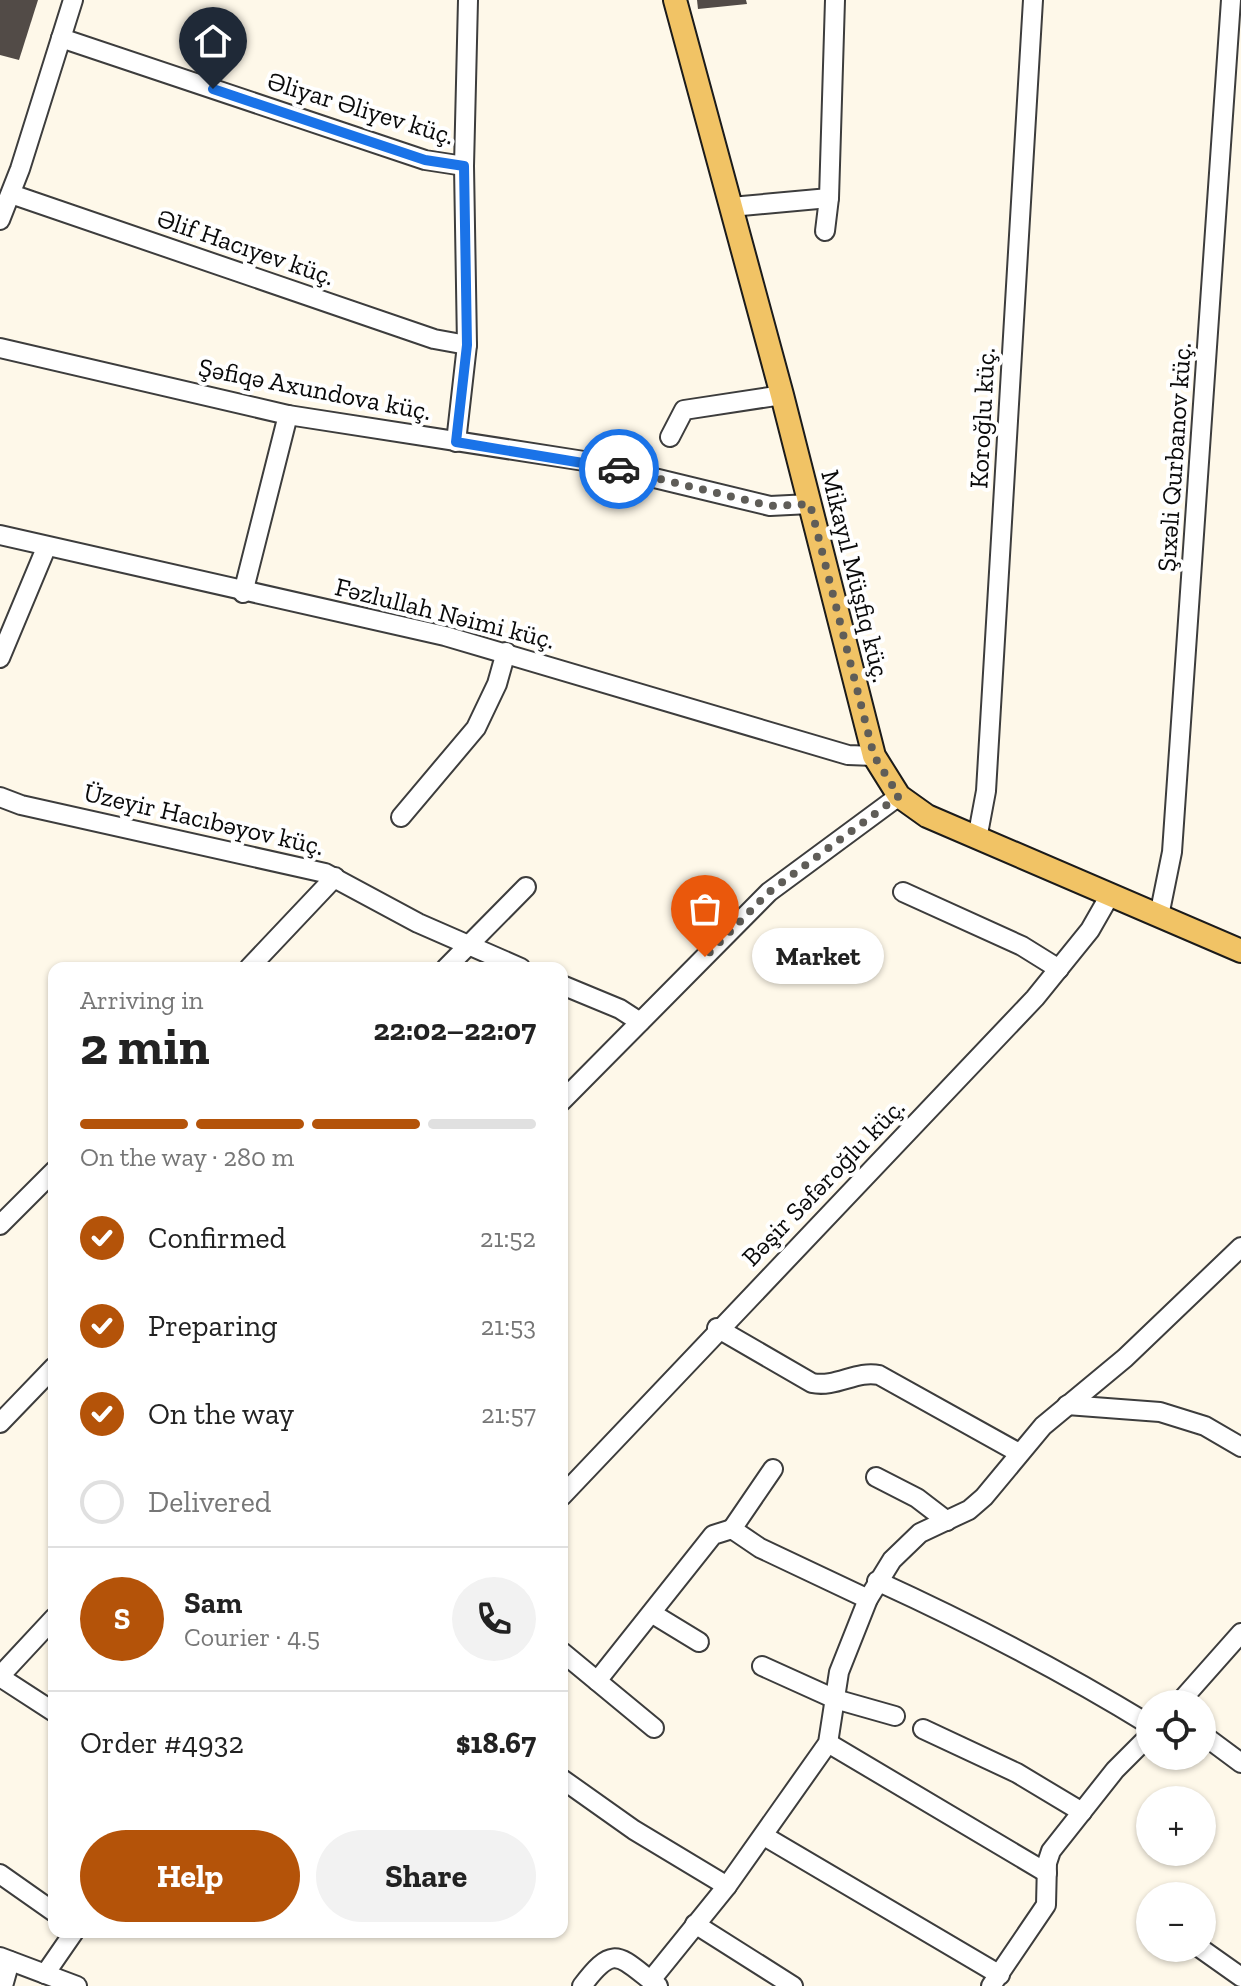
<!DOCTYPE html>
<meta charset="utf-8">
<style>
:root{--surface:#fff;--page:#f2f2f2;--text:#222;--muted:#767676;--line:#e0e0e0;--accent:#b45309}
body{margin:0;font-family:"Zilla Slab",serif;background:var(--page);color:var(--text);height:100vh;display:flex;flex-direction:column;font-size:30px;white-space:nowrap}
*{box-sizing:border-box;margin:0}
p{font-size:26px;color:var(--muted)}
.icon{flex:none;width:44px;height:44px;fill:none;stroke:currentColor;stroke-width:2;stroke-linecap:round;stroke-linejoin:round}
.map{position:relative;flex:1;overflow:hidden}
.sheet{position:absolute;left:48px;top:962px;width:520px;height:976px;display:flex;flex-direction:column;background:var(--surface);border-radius:16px;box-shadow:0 2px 6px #0004}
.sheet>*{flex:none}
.fabs{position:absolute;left:1136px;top:1690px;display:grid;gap:16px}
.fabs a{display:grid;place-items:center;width:80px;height:80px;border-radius:50%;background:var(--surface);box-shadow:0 2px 6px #0004;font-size:40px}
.pin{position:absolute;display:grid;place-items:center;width:68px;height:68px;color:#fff;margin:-82px -34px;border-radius:50% 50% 50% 0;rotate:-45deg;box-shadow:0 0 8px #0007}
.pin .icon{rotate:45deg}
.courier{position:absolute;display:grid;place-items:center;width:80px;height:80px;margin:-40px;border:6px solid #1a73e8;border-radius:50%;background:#fff;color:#222;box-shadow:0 2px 10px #0007}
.bubble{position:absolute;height:56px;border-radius:28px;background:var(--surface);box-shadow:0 2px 6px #0004;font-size:26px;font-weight:700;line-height:56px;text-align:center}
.overview em{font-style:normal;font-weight:700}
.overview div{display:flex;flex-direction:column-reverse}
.overview{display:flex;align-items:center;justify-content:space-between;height:136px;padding:0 32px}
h1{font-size:52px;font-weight:700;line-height:60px}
.bar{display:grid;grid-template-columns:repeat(4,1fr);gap:12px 8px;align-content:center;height:96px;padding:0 32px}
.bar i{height:10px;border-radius:6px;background:var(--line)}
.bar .selected{background:var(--accent)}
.bar p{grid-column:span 4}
.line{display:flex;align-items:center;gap:20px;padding:0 32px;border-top:2px solid var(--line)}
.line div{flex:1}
.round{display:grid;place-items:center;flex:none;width:84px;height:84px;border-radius:42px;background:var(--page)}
ol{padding:0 32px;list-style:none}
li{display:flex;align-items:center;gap:24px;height:88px}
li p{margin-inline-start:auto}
li .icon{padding:8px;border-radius:50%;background:var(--accent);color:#fff;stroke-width:4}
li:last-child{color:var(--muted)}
li i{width:44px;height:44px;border:4px solid var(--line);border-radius:50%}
.cta{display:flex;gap:16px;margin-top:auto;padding:16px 32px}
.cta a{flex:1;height:92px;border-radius:48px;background:var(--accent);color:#fff;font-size:32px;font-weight:700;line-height:92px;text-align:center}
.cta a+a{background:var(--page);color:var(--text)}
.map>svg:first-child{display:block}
.building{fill:#524b47}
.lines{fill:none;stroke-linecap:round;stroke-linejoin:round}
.minor-casing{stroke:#3d3d3d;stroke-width:22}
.major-casing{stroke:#1b1b1b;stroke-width:26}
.minor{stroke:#fff;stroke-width:18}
.major{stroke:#f1c365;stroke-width:22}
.done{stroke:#5f5d58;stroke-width:8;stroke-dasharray:0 14.4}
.route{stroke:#1a73e8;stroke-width:10}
.labels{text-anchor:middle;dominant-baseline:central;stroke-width:8;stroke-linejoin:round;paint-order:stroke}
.street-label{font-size:26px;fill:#0a0a0a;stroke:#fff}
</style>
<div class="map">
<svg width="1241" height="1986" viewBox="0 0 1241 1986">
<rect width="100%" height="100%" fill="#fef8e9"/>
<g class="building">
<polygon points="0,0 38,0 19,60 0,55"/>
<polygon points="697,0 746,0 747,4 698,9"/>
</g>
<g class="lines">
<defs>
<g id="minor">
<polyline points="61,38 425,160 464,166"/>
<polyline points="11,194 434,339 467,345"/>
<polyline points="731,207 829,198 835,0"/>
<polyline points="0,220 20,169 73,0"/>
<polyline points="825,231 829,198"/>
<polyline points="0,348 288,415 584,461 770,506 810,504"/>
<polyline points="670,437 684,410 782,395"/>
<polyline points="456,442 467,345 464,166 468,0"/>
<polyline points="0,535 445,636 848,755 874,756"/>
<polyline points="243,593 288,415"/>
<polyline points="0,658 46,548"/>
<polyline points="0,797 21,805 325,873 418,923 521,968"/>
<polyline points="401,817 476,728 497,684 506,652"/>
<polyline points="977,839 986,791 1033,0"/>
<polyline points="903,892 1022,946 1059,969"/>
<polyline points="1159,916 1172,852 1231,0"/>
<polyline points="249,968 335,877"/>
<polyline points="446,968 526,887"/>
<polyline points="562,985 620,1009 640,1022"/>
<polyline points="562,1101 769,892 899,796"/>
<polyline points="0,1225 54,1171"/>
<path d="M717 1328 812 1383C836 1388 857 1370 879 1375L1019 1453"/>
<polyline points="1067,1405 1160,1412 1205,1426 1241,1447"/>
<polyline points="0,1423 54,1367"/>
<polyline points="876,1477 917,1498 947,1521"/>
<polyline points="562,1496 1035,998 1090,930 1110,895"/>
<polyline points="732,1529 773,1469"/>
<path d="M877 1581C971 1624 1062 1671 1150 1725"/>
<polyline points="653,1614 699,1642"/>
<polyline points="562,1652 654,1728"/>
<polyline points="762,1666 835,1699 895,1716"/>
<polyline points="0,1676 54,1618"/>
<polyline points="0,1677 54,1712"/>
<polyline points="597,1681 713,1535 732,1529 760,1548 868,1599"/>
<polyline points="1178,1704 1241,1633"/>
<polyline points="923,1729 1017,1773 1082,1812"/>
<polyline points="1202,1734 1241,1763"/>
<polyline points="828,1743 1047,1873"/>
<polyline points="562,1779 634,1830 727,1886"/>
<polyline points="764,1836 1000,1975"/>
<polyline points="0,1874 54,1912"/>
<polyline points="695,1924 793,1986"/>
<polyline points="1200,1948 1241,1977"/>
<polyline points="0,1957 77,1986"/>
<polyline points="45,1974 74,1932"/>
<polyline points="651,1980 727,1886 828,1743 839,1672 868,1599 892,1560 920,1533 969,1510 984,1497 1043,1426 1125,1358 1241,1247"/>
<polyline points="3,1986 10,1961"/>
<path d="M582 1986C615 1942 619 1957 658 1986"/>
<polyline points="991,1986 1046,1905 1047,1863 1051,1851 1115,1770 1150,1735"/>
</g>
<polyline id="major" points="675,0 782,395 874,756 899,796 927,816 1241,951"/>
</defs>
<use href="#minor" class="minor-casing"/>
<use href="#major" class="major-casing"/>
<use href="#minor" class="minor"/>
<use href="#major" class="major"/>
</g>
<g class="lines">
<polyline class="done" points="619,469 770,506 810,504 874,756 899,796 769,892 705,957"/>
<polyline class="route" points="213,89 425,160 464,166 467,345 456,442 619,469"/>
</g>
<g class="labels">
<g class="street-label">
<text transform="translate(361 108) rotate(17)">Əliyar Əliyev küç.</text>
<text transform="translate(246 247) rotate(19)">Əlif Hacıyev küç.</text>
<text transform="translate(315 389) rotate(11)">Şəfiqə Axundova küç.</text>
<text transform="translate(982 418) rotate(-87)">Koroğlu küç.</text>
<text transform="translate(1174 457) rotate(-86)">Şıxəli Qurbanov küç.</text>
<text transform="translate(856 576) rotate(76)">Mikayıl Müşfiq küç.</text>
<text transform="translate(445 613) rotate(14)">Fəzlullah Nəimi küç.</text>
<text transform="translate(204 819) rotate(13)">Üzeyir Hacıbəyov küç.</text>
<text transform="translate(823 1182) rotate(-46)">Bəşir Səfəroğlu küç.</text>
</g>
</g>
</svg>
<div class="fabs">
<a><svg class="icon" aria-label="locate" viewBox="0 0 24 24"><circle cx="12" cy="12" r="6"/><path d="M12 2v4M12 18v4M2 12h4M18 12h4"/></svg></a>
<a>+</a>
<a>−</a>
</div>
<div class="pin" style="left:705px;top:957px;background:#ea580c"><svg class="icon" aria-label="bag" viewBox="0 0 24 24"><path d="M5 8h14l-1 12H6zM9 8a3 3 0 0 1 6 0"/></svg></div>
<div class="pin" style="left:213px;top:89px;background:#1f2937"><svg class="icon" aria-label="home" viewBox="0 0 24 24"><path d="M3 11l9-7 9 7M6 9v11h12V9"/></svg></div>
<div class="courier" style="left:619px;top:469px"><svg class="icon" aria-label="car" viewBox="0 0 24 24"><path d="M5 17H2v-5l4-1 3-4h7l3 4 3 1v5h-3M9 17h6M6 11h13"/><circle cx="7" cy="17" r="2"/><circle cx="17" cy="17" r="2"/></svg></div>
<div class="bubble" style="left:752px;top:928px;width:132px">Market</div>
<section class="sheet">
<div class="overview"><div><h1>2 min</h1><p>Arriving in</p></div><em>22:02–22:07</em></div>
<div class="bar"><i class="selected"></i><i class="selected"></i><i class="selected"></i><i></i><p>On the way · 280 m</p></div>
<ol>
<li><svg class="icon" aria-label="check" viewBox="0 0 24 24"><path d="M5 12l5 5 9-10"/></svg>Confirmed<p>21:52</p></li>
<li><svg class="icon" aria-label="check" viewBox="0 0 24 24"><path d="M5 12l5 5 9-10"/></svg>Preparing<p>21:53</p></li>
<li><svg class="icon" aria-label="check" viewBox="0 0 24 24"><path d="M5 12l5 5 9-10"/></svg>On the way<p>21:57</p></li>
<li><i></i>Delivered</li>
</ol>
<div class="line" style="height:144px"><b class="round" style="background:var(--accent);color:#fff">S</b><div><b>Sam</b><p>Courier · 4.5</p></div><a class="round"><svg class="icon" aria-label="phone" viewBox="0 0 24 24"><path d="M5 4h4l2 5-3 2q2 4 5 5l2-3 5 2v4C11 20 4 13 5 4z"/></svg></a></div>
<div class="line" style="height:104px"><div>Order #4932</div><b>$18.67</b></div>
<div class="cta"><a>Help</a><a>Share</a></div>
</section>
</div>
